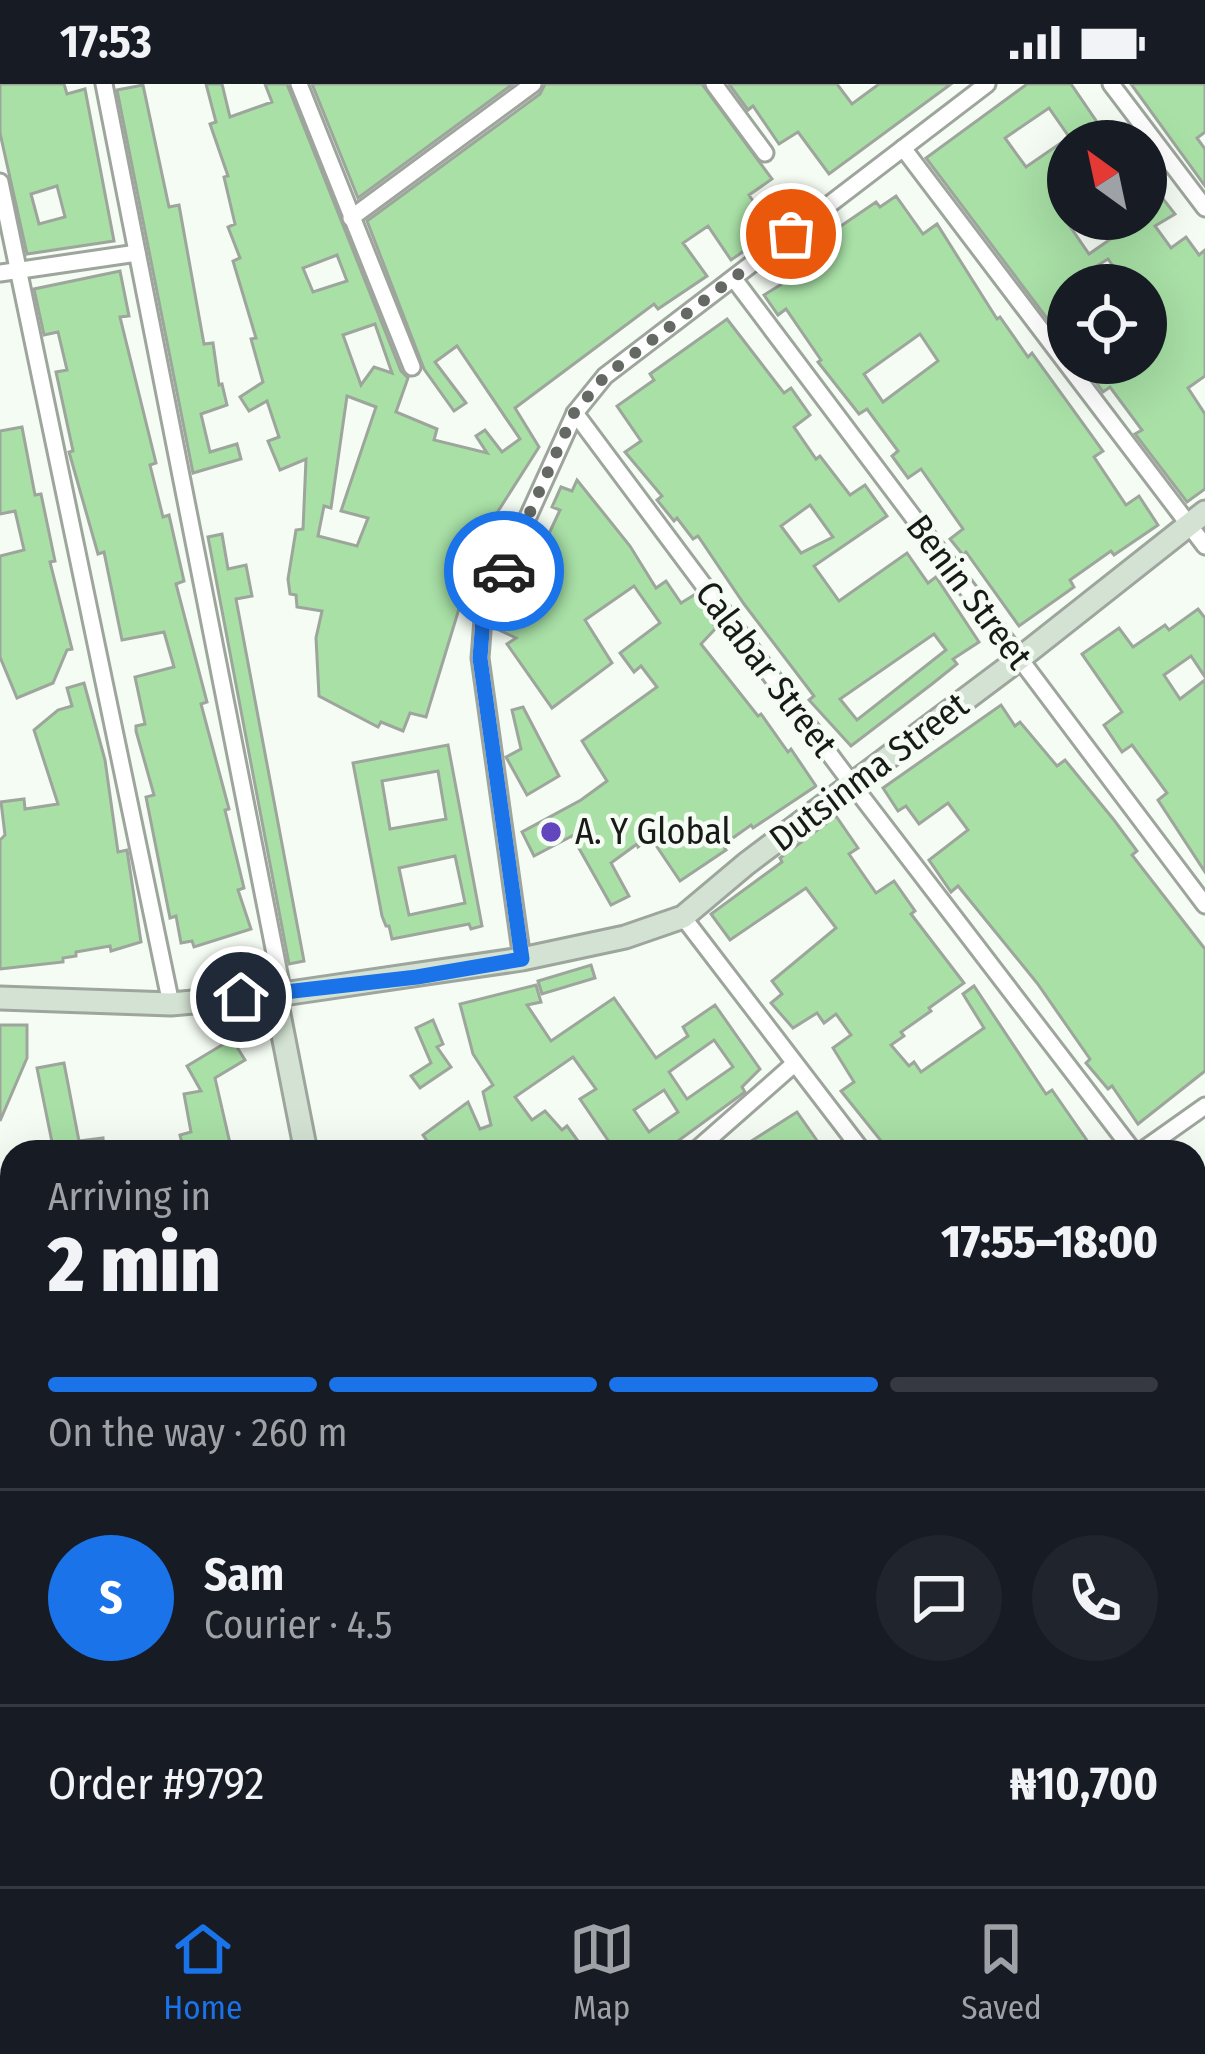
<!DOCTYPE html>
<meta charset="utf-8">
<style>
:root{--surface:#171b24;--page:#20242c;--text:#f1f3f6;--muted:#9ea1a6;--line:#363941;--accent:#1a73e8}
body{margin:0;font-family:"Fira Sans Condensed",sans-serif;background:var(--page);color:var(--text);height:100vh;display:flex;flex-direction:column;font-size:45px;white-space:nowrap}
*{box-sizing:border-box;margin:0}
p{font-size:39px;color:var(--muted)}
.icon{flex:none;width:66px;height:66px;fill:none;stroke:currentColor;stroke-width:2;stroke-linecap:round;stroke-linejoin:round}
.map{position:relative;flex:1;overflow:hidden}
.details{position:absolute;left:0px;top:1056px;width:1206px;height:747px;display:flex;flex-direction:column;background:var(--surface);border-radius:36px 36px 0 0;box-shadow:0 12px 48px #0002}
.details>*{flex:none}
.needle{width:78px;rotate:327deg}
.controls{position:absolute;left:1047px;top:36px;display:grid;gap:24px}
.controls a{display:grid;place-items:center;width:120px;height:120px;border-radius:50%;background:var(--surface);box-shadow:0 12px 48px #0002;font-size:60px}
.pin{position:absolute;display:grid;place-items:center;width:102px;height:102px;color:#fff;margin:-51px;border:6px solid #fff;border-radius:50%;box-shadow:0 3px 12px #0007}
.courier{position:absolute;display:grid;place-items:center;width:120px;height:120px;margin:-60px;border:9px solid #1a73e8;border-radius:50%;background:#fff;color:#222;box-shadow:0 3px 15px #0007}
.headline em{font-style:normal;font-weight:800}
.headline div{display:flex;flex-direction:column-reverse}
.headline{display:flex;align-items:center;justify-content:space-between;height:204px;padding:0 48px}
h1{font-size:78px;font-weight:800;line-height:90px}
.bar{display:grid;grid-template-columns:repeat(4,1fr);gap:18px 12px;align-content:center;height:144px;padding:0 48px}
.bar i{height:15px;border-radius:9px;background:var(--line)}
.bar .current{background:var(--accent)}
.bar p{grid-column:span 4}
.line{display:flex;align-items:center;gap:30px;padding:0 48px;border-top:3px solid var(--line)}
.line div{flex:1}
.round{display:grid;place-items:center;flex:none;width:126px;height:126px;border-radius:63px;background:var(--page)}
.status{display:flex;justify-content:space-between;align-items:center;height:84px;padding:0 60px;background:var(--surface);direction:ltr}
.status svg{height:33px;fill:currentColor}
.tab-bar{display:flex;justify-content:space-around;align-items:center;height:168px;border-top:3px solid var(--line);background:var(--surface);font-size:33px;color:var(--muted)}
.tab-bar a{display:grid;justify-items:center;gap:6px}
.tab-bar .current{color:var(--accent)}
.map>svg:first-child{display:block}
.green{fill:#dcdafb}
.lines{fill:none;stroke-linecap:round;stroke-linejoin:round}
.stream{stroke:#beb7fd;stroke-width:4.5}
.building{fill:#a8e0a6;stroke:#9da59d;stroke-width:3;fill-rule:evenodd}
.street-casing{stroke:#9da59c;stroke-width:21}
.secondary-casing{stroke:#9da59c;stroke-width:27}
.street{stroke:#fff;stroke-width:15}
.secondary{stroke:#d3e2d3;stroke-width:21}
.done{stroke:#646964;stroke-width:12;stroke-dasharray:0 21.6}
.route{stroke:#1a73e8;stroke-width:15}
.poi-dot{fill:#6146be;stroke:#f4fcf3;stroke-width:4.5}
.labels{text-anchor:middle;dominant-baseline:central;stroke-width:9;stroke-linejoin:round;paint-order:stroke}
.street-label{font-size:36px;fill:#171a17;stroke:#f4fcf3}
.poi-label{font-size:36px;fill:#171a17;stroke:#f4fcf3;text-anchor:start}
</style>
<div class="status"><b>17:53</b><svg viewBox="0 0 49 12"><path d="M0 12V9h3v3zM5 12V6h3v6zM10 12V3h3v9zM15 12V0h3v12zM26 1h20v11H26zM47 4h2v5h-2z"/></svg></div>
<div class="map">
<svg width="1205" height="1802" viewBox="0 0 1205 1802">
<rect width="100%" height="100%" fill="#f4fcf3"/>
<polygon class="green" points="559,1791 688,1791 656,1802 561,1802"/>
<g class="lines">
<g class="stream">
<polyline points="0,1390 11,1387 0,1405"/>
<polyline points="0,1440 12,1444"/>
</g>
</g>
<g class="building">
<path d="M0 0H64L67 10 85 5 114 157 27 170 0 49ZM57 102 65 133 39 140 31 110Z"/>
<path d="M206 0H222L230 33 272 18 265 0H287L401 287 408 294 396 328 437 345 434 356 487 369 476 352 485 346 502 368 520 355 457 262 435 278 466 319 454 327 424 285 367 137 540 10 545 0H702L772 95 749 111 773 147 731 176 708 142 683 159 707 192 658 225 654 220 515 324 539 363 495 432 502 435 477 495 469 492 426 633 410 629 403 647 381 638 378 643 319 612 316 554 322 527 297 523 296 511 290 510 288 495 296 446 303 445 306 375 280 386 268 357 279 353 267 317 249 327 240 313 263 298 251 255 256 254 233 177 240 174 228 143 235 140 224 93 228 92 210 40 216 38ZM337 171 347 197 313 208 303 184ZM375 240 392 289 374 283 361 301 343 251ZM347 312 376 323 341 427 368 434 357 462 318 452 324 422 331 424Z"/>
<polygon points="312,0 513,0 358,114"/>
<polygon points="729,0 837,0 852,20 879,0 951,0 829,90 798,48 779,60 753,22 748,26"/>
<polygon points="1027,0 1071,0 1110,57 1072,57 1049,24 1005,54 1026,83 1068,54 1068,104 1052,116 1089,170 1112,154 1099,135 1146,135 1146,93 1175,130 1155,142 1171,164 1186,153 1199,171 1205,166 1205,292 1188,304 1205,330 1205,405 1187,418 1135,350 1142,346 1110,303 1103,308 1082,279 1146,279 1146,201 1126,201 1108,175 1061,204 1068,221 1068,262 926,74"/>
<polygon points="1131,0 1205,0 1205,48 1197,54 1205,65 1205,102"/>
<polygon points="143,1 169,123 179,121 204,260 213,259 219,301 222,300 227,321 201,330 210,368 237,360 241,375 193,389 117,6"/>
<path d="M896 112 923 150 937 140 997 235 1000 233 1028 273 1032 269 1103 367 1094 373 1126 421 1139 412 1158 441 1114 471 1111 467 1070 496 1074 503 1019 542 966 468 963 471 950 455 963 445 921 385 908 394 892 372 898 367 867 325 859 330 818 278 821 276 786 225 778 231 764 211 819 177 813 168 835 152 832 148 876 118 880 123ZM920 250 938 277 883 318 864 290Z"/>
<polygon points="120,187 129,232 120,233 156,379 150,381 163,433 169,431 184,497 176,500 207,618 201,620 229,725 225,726 244,804 238,806 251,845 194,863 192,857 181,859 176,832 170,834 146,713 154,711 136,647 136,642 145,640 135,593 174,583 164,548 122,556 104,468 98,470 69,368 73,367 56,288 67,286 58,248 44,251 34,205"/>
<path d="M727 235 784 309 791 304 810 331 794 343 816 375 820 372 850 411 865 401 887 432 814 482 839 517 907 469 928 499 936 493 979 558 953 575 957 580 932 600 851 662 809 616 814 612 744 520 698 452 693 455 677 434 674 437 657 416 662 412 625 368 641 357 617 322 654 296 650 290ZM810 421 833 453 801 469 781 442ZM934 550 946 566 857 636 840 615Z"/>
<polygon points="22,343 35,411 41,410 55,477 50,478 72,565 67,566 53,599 17,614 0,573 0,472 24,466 15,427 0,430 0,347"/>
<polygon points="577,396 630,462 656,504 666,497 681,519 694,511 716,544 701,560 758,632 761,630 788,668 791,665 816,702 753,744 751,741 723,761 726,766 680,797 651,754 638,763 637,760 611,779 629,812 611,821 572,752 534,772 522,748 581,716 607,697 582,657 657,603 641,582 634,588 620,569 660,539 634,502 585,536 612,579 552,624 507,560 516,554 497,545 527,481 533,484 560,426 552,423 561,403 572,407"/>
<polygon points="222,450 228,485 246,481 252,512 236,515 304,877 289,880 208,453"/>
<polygon points="1198,525 1205,534 1205,593 1191,572 1164,591 1180,615 1205,596 1205,788 1158,716 1167,709 1132,661 1122,668 1104,641 1122,628 1082,570 1119,544 1133,563 1165,541 1169,546"/>
<polygon points="84,599 105,676 118,768 127,766 141,858 111,867 110,862 76,868 76,872 63,874 63,878 0,885 0,756 5,751 1,718 24,715 25,725 58,720 34,646 58,626 72,622 67,604"/>
<polygon points="1001,621 1015,642 1020,638 1057,682 1065,676 1114,736 1137,767 1132,771 1205,865 1205,987 1138,1040 1112,1002 1108,1005 1086,979 1090,975 1037,899 958,802 951,808 929,776 968,746 948,719 919,740 906,722 898,727 883,704"/>
<polygon points="523,623 559,692 527,711 506,673 521,665 512,626"/>
<path d="M448 661 482 842 471 845 469 840 392 855 389 842H386L382 832 353 679ZM438 687 446 735 390 745 382 697ZM455 772 465 819 409 831 399 784Z"/>
<polygon points="836,732 858,764 849,770 876,809 894,797 915,827 911,830 964,899 929,924 931,927 901,948 904,952 891,961 909,982 914,978 921,988 984,944 963,910 974,902 1046,1010 1052,1006 1095,1068 971,1068 967,1062 958,1068 890,1068 841,1007 854,998 833,964 851,951 836,930 824,939 817,929 793,944 771,919 782,910 772,897 836,844 806,804 730,856 711,830 782,778 780,774"/>
<polygon points="591,881 595,894 542,910 538,897"/>
<path d="M536 901 541 918 527 921 551 957 614 914 656 974 688 952 683 943 715 921 760 985 742 1003 745 1008 738 1013 663 1068H616L580 1015 596 1005 573 973 515 1013 532 1036 545 1027 562 1046 567 1042 586 1068H435L423 1051 468 1018 480 1045 491 1041 483 1008 493 1001 473 970 460 920ZM714 956 733 983 687 1015 669 988ZM664 1006 678 1028 649 1048 634 1026Z"/>
<polygon points="433,936 443,960 437,963 451,983 420,1004 411,992 431,979 416,944"/>
<polygon points="0,941 27,941 27,974 0,1037"/>
<polygon points="232,955 245,976 215,994 232,1068 184,1068 180,1051 191,1048 184,1010 201,1007 187,982"/>
<polygon points="64,979 79,1057 103,1054 104,1068 54,1068 37,984"/>
<polygon points="797,1028 825,1068 797,1068 790,1058 775,1068 734,1068"/>
</g>
<g class="lines">
<defs>
<g id="street">
<polyline points="104,0 283,910"/>
<polyline points="299,0 412,283"/>
<polyline points="714,0 765,69"/>
<polyline points="1111,0 1205,124"/>
<polyline points="903,64 1205,462"/>
<polyline points="0,98 171,920"/>
<polyline points="351,134 533,0"/>
<polyline points="0,189 137,169"/>
<polyline points="734,195 1205,821"/>
<polyline points="575,329 852,700 1134,1068"/>
<polyline points="683,833 863,1068"/>
<polyline points="522,875 480,574 483,535 498,499 575,329 605,292 987,0"/>
<polyline points="694,1068 794,980"/>
<polyline points="1140,1068 1205,1022"/>
<polyline points="1194,1146 1205,1160"/>
<polyline points="1194,1503 1205,1519"/>
<polyline points="0,1557 12,1559"/>
<polyline points="1194,1619 1205,1610"/>
<polyline points="221,1794 252,1802"/>
<polyline points="0,1800 14,1799 20,1791"/>
<polyline points="353,1802 356,1791"/>
<polyline points="999,1802 1011,1791"/>
</g>
<g id="secondary">
<polyline points="275,910 306,1068"/>
<polyline points="0,914 171,920 283,910 522,875 625,853 683,833 746,780 1019,575 1205,428"/>
<polyline points="219,1802 222,1791"/>
</g>
</defs>
<use href="#street" class="street-casing"/>
<use href="#secondary" class="secondary-casing"/>
<use href="#street" class="street"/>
<use href="#secondary" class="secondary"/>
</g>
<g class="lines">
<polyline class="done" points="504,487 574,329 605,292 791,150"/>
<polyline class="route" points="241,913 417,893 522,875 480,574 483,535 504,487"/>
</g>
<circle class="poi-dot" cx="551" cy="748" r="12"/>
<g class="labels">
<g class="street-label">
<text transform="translate(969 508) rotate(53)">Benin Street</text>
<text transform="translate(766 585) rotate(53)">Calabar Street</text>
<text transform="translate(869 688) rotate(-37)">Dutsinma Street</text>
</g>
<g class="poi-label">
<text x="575" y="748">A. Y Global</text>
</g>
</g>
</svg>
<div class="controls">
<a><svg class="needle" viewBox="-14 -14 28 28"><path d="M0-13l5 13h-10z" fill="#e53935"/><path d="M0 13l5-13h-10z" fill="#9ea1a6"/></svg></a>
<a><svg class="icon" aria-label="locate" viewBox="0 0 24 24"><circle cx="12" cy="12" r="6"/><path d="M12 2v4M12 18v4M2 12h4M18 12h4"/></svg></a>
</div>
<div class="pin" style="left:791px;top:150px;background:#ea580c"><svg class="icon" aria-label="bag" viewBox="0 0 24 24"><path d="M5 8h14l-1 12H6zM9 8a3 3 0 0 1 6 0"/></svg></div>
<div class="pin" style="left:241px;top:913px;background:#1f2937"><svg class="icon" aria-label="home" viewBox="0 0 24 24"><path d="M3 11l9-7 9 7M6 9v11h12V9"/></svg></div>
<div class="courier" style="left:504px;top:487px"><svg class="icon" aria-label="car" viewBox="0 0 24 24"><path d="M5 17H2v-5l4-1 3-4h7l3 4 3 1v5h-3M9 17h6M6 11h13"/><circle cx="7" cy="17" r="2"/><circle cx="17" cy="17" r="2"/></svg></div>
<section class="details">
<div class="headline"><div><h1>2 min</h1><p>Arriving in</p></div><em>17:55–18:00</em></div>
<div class="bar"><i class="current"></i><i class="current"></i><i class="current"></i><i></i><p>On the way · 260 m</p></div>
<div class="line" style="height:216px"><b class="round" style="background:var(--accent);color:#fff">S</b><div><b>Sam</b><p>Courier · 4.5</p></div><a class="round"><svg class="icon" aria-label="chat" viewBox="0 0 24 24"><path d="M4 5h16v11H9l-5 4z"/></svg></a><a class="round"><svg class="icon" aria-label="phone" viewBox="0 0 24 24"><path d="M5 4h4l2 5-3 2q2 4 5 5l2-3 5 2v4C11 20 4 13 5 4z"/></svg></a></div>
<div class="line" style="height:156px"><div>Order #9792</div><b>₦10,700</b></div>
</section>
</div>
<nav class="tab-bar">
<a class="current"><svg class="icon" aria-label="home" viewBox="0 0 24 24"><path d="M3 11l9-7 9 7M6 9v11h12V9"/></svg>Home</a>
<a><svg class="icon" aria-label="map" viewBox="0 0 24 24"><path d="M3 6l6-2 6 2 6-2v14l-6 2-6-2-6 2zM9 4v14M15 6v14"/></svg>Map</a>
<a><svg class="icon" aria-label="saved" viewBox="0 0 24 24"><path d="M7 4h10v16l-5-4-5 4z"/></svg>Saved</a>
</nav>
